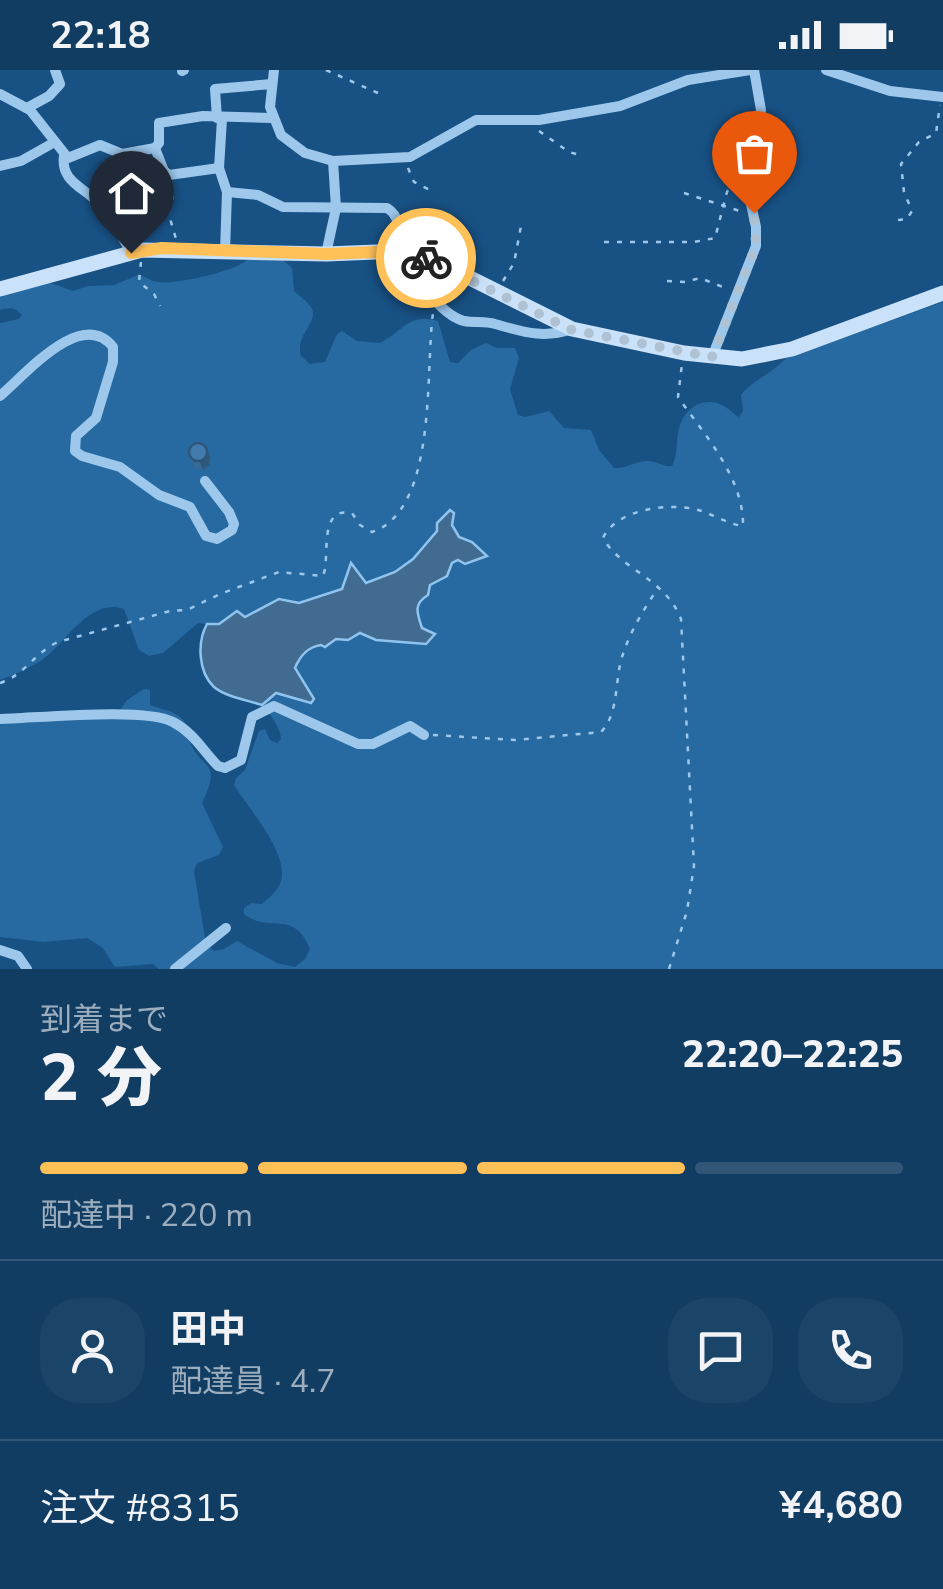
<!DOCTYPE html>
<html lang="ja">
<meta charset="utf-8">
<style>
:root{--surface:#123d63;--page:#1b4469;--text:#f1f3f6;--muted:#9caebe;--line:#315678;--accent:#ffc058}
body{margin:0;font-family:"Nunito Sans","Noto Sans JP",sans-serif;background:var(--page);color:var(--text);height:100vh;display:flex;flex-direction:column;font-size:38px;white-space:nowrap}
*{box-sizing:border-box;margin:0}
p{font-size:32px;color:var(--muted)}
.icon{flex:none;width:55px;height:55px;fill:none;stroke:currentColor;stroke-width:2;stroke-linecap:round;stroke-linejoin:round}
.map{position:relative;height:899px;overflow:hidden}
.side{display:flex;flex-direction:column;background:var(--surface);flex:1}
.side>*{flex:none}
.pin{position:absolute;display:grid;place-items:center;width:85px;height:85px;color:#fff;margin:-102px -42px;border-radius:50% 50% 50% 0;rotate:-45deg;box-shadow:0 0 10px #0007}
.pin .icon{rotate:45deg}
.courier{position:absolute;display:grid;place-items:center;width:100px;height:100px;margin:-50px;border:8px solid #ffc058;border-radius:50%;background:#fff;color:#222;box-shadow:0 2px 12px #0007}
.headline em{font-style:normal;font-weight:800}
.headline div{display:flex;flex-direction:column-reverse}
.headline{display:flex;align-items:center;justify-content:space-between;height:170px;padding:0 40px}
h1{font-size:65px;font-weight:800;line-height:75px}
.bar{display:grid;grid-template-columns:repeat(4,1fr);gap:15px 10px;align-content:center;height:120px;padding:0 40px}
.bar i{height:12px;border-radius:8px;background:var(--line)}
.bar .selected{background:var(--accent)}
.bar p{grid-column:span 4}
.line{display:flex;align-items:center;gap:25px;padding:0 40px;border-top:2px solid var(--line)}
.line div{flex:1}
.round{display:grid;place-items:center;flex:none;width:105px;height:105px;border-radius:40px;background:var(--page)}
.status{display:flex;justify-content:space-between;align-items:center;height:70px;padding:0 50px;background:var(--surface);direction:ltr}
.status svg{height:28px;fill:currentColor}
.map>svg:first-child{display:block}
.green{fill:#2769a1}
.water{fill:#416b91;stroke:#90c4ef;stroke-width:2.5}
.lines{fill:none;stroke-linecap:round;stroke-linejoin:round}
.path{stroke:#9dc8ec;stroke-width:2.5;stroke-dasharray:5 8;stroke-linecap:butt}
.street{stroke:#9dc8ec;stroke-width:10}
.secondary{stroke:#cae2f9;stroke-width:15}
.wall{fill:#386a95}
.shaded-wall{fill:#2e5679}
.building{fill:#417bad;stroke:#2e5679;stroke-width:2.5}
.done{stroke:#aec2d4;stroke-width:10;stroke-dasharray:0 18}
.route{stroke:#ffc058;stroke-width:12}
</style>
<div class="status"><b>22:18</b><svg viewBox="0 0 49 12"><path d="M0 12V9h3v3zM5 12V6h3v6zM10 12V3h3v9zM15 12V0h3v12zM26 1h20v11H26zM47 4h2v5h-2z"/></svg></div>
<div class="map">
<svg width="943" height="899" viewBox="0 0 943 899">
<rect width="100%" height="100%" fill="#185184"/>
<path class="green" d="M248 189 283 190 292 198 294 221C299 226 309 232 312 239 318 253 295 265 301 286L310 294 325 292 337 264 342 261 357 271 380 273C402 262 409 242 438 251L450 292 458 293 471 280 486 273 497 278H515L519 288 510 319 518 345 525 347 549 341 564 358 591 360 599 380 614 398C626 399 636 391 647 391 658 391 662 397 672 396 678 384 676 376 678 363 681 343 698 326 719 334 727 336 733 344 739 347L743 341 741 325C754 309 773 303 786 288L943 232V899H159L153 894 115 897 103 878 87 868 44 872 0 867V651L117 645 127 630 144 619 150 620V635C160 639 172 640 180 647 188 653 187 660 189 669 200 702 224 688 202 733L223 777 219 785 197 793 194 801 206 874 214 881 224 879 237 871 277 893 295 897 305 889 310 879C294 838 268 864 244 844V838L251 833 262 834C268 829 275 823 279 816 294 789 249 739 234 715L236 708 245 700 259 661 265 659 270 670 277 673 281 669C281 659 270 643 262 636 254 628 236 627 225 623 199 611 195 577 207 554L198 553 163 583 149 586 139 580 124 539C90 527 67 572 42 590 30 598 14 605 0 610V253L19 249 22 245C16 237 9 237 0 240V227L48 212 73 221 88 216 114 215 138 205C144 206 148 209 153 211 169 217 238 201 248 189Z"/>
<path class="water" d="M450 440 454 443 452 455 459 467 472 472 487 486 465 494 458 490 452 493 447 506 430 515 428 525C413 534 417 543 422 558L435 564 426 574 376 570 360 563 348 570 336 569 325 577 321 575C307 577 300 586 295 598L314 629 311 633 276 623 262 635C247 630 226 627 214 617 198 602 197 572 207 554H219L237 541 245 547 279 529 299 533 342 519 351 493 366 513 395 502 413 489 437 461V453Z"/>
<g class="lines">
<g class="path">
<polyline points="326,0 378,23"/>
<polyline points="539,61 569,82 580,85"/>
<polyline points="408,98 414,112 430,120"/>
<polyline points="684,123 743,142"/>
<polyline points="167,138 176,169"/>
<polyline points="898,150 907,149 912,141 904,122 901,94 919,72 936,63 940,35"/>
<polyline points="604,172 694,172 715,168 727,122 739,101"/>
<polyline points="141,192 139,212 154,224 160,236"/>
<polyline points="503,211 514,193 521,156"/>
<polyline points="667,211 685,212 700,208 728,219"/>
<path d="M0 613C25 605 35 582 58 572L170 541 187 540 220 524 279 502 323 506C331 487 317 436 352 443L360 455 372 462C438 440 425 300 433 243"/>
<path d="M433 665 515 670 601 662C620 642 614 609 623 584 631 560 644 539 658 518"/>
<path d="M669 899 687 841 694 796 681 549C665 508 621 500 603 468 616 439 670 432 698 440 713 444 727 454 743 456 744 408 704 364 678 327L682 294"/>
</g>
<g class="street">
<polyline points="274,0 270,37 281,65 305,83 333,91 410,87 476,50 539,50 620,36 688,10 750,0"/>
<polyline points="826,0 890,21 943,27"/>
<polyline points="182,1 184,0"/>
<polyline points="0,24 30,40 68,88 100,75 122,84 155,78 164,101 169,105 219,98 227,122 225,182"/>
<polyline points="27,38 49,26 60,14 55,0"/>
<polyline points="217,48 215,19 272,14"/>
<polyline points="155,78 159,73 159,53 203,46 272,48"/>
<path d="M64 86C60 113 87 118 100 135 113 150 122 166 131 183"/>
<polyline points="0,96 21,91 53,73"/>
<polyline points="219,98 222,49"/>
<polyline points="165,104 169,127"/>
<path d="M227 122 258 125 283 137 387 138C402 147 399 165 399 181"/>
<path d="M402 181C412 203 440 245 464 251 474 253 485 251 495 254 524 262 543 269 572 259"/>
<polyline points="326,184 336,138 333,91"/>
<polyline points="712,287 756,176 756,157 746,112 761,40 754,0"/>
<path d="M0 326C26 304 82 237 113 277V292L96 348 76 366 75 381 82 386 120 397 159 425 190 437 206 466 217 469 232 460 234 454 229 442 205 411"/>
<path d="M0 649C38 648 145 637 173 652 194 663 203 681 218 696L225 698 241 690 252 647 274 636 358 674H373L410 656 424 665"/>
<polyline points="0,880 18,886 27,899"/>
<polyline points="175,899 226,858"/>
</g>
<polyline class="secondary" points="0,219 142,180 326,184 402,181 440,193 572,259 684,283 742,289 792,279 943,223"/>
</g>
<polygon class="wall" points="188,384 210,387 209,395 203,400 195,398"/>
<polygon class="shaded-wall" points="207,379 210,387 209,395 203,400 200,392"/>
<circle class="building" cx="198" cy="382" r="9"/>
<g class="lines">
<polyline class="done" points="426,188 572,260 712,287 756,176 754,143"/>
<polyline class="route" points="131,183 162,178 326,184 402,181 426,188"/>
</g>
</svg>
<div class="pin" style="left:754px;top:143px;background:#ea580c"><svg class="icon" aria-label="bag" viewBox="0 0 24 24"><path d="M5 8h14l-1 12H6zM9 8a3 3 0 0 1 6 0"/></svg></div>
<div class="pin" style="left:131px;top:183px;background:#1f2937"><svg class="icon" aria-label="home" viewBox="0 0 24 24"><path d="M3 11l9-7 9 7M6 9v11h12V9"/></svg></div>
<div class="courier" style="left:426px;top:188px"><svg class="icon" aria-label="bike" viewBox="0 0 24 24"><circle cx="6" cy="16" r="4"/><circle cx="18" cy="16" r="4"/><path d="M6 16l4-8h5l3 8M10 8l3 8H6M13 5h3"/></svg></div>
</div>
<section class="side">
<div class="headline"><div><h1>2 分</h1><p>到着まで</p></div><em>22:20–22:25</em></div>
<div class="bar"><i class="selected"></i><i class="selected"></i><i class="selected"></i><i></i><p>配達中 · 220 m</p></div>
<div class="line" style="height:180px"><a class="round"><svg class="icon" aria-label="person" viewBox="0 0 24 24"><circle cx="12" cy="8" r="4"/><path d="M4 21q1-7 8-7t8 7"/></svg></a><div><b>田中</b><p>配達員 · 4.7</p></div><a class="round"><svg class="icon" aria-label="chat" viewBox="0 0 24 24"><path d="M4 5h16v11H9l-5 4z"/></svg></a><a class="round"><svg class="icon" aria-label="phone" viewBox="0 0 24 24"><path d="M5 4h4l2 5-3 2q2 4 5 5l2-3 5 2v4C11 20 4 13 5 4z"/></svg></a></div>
<div class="line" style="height:130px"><div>注文 #8315</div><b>¥4,680</b></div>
</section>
